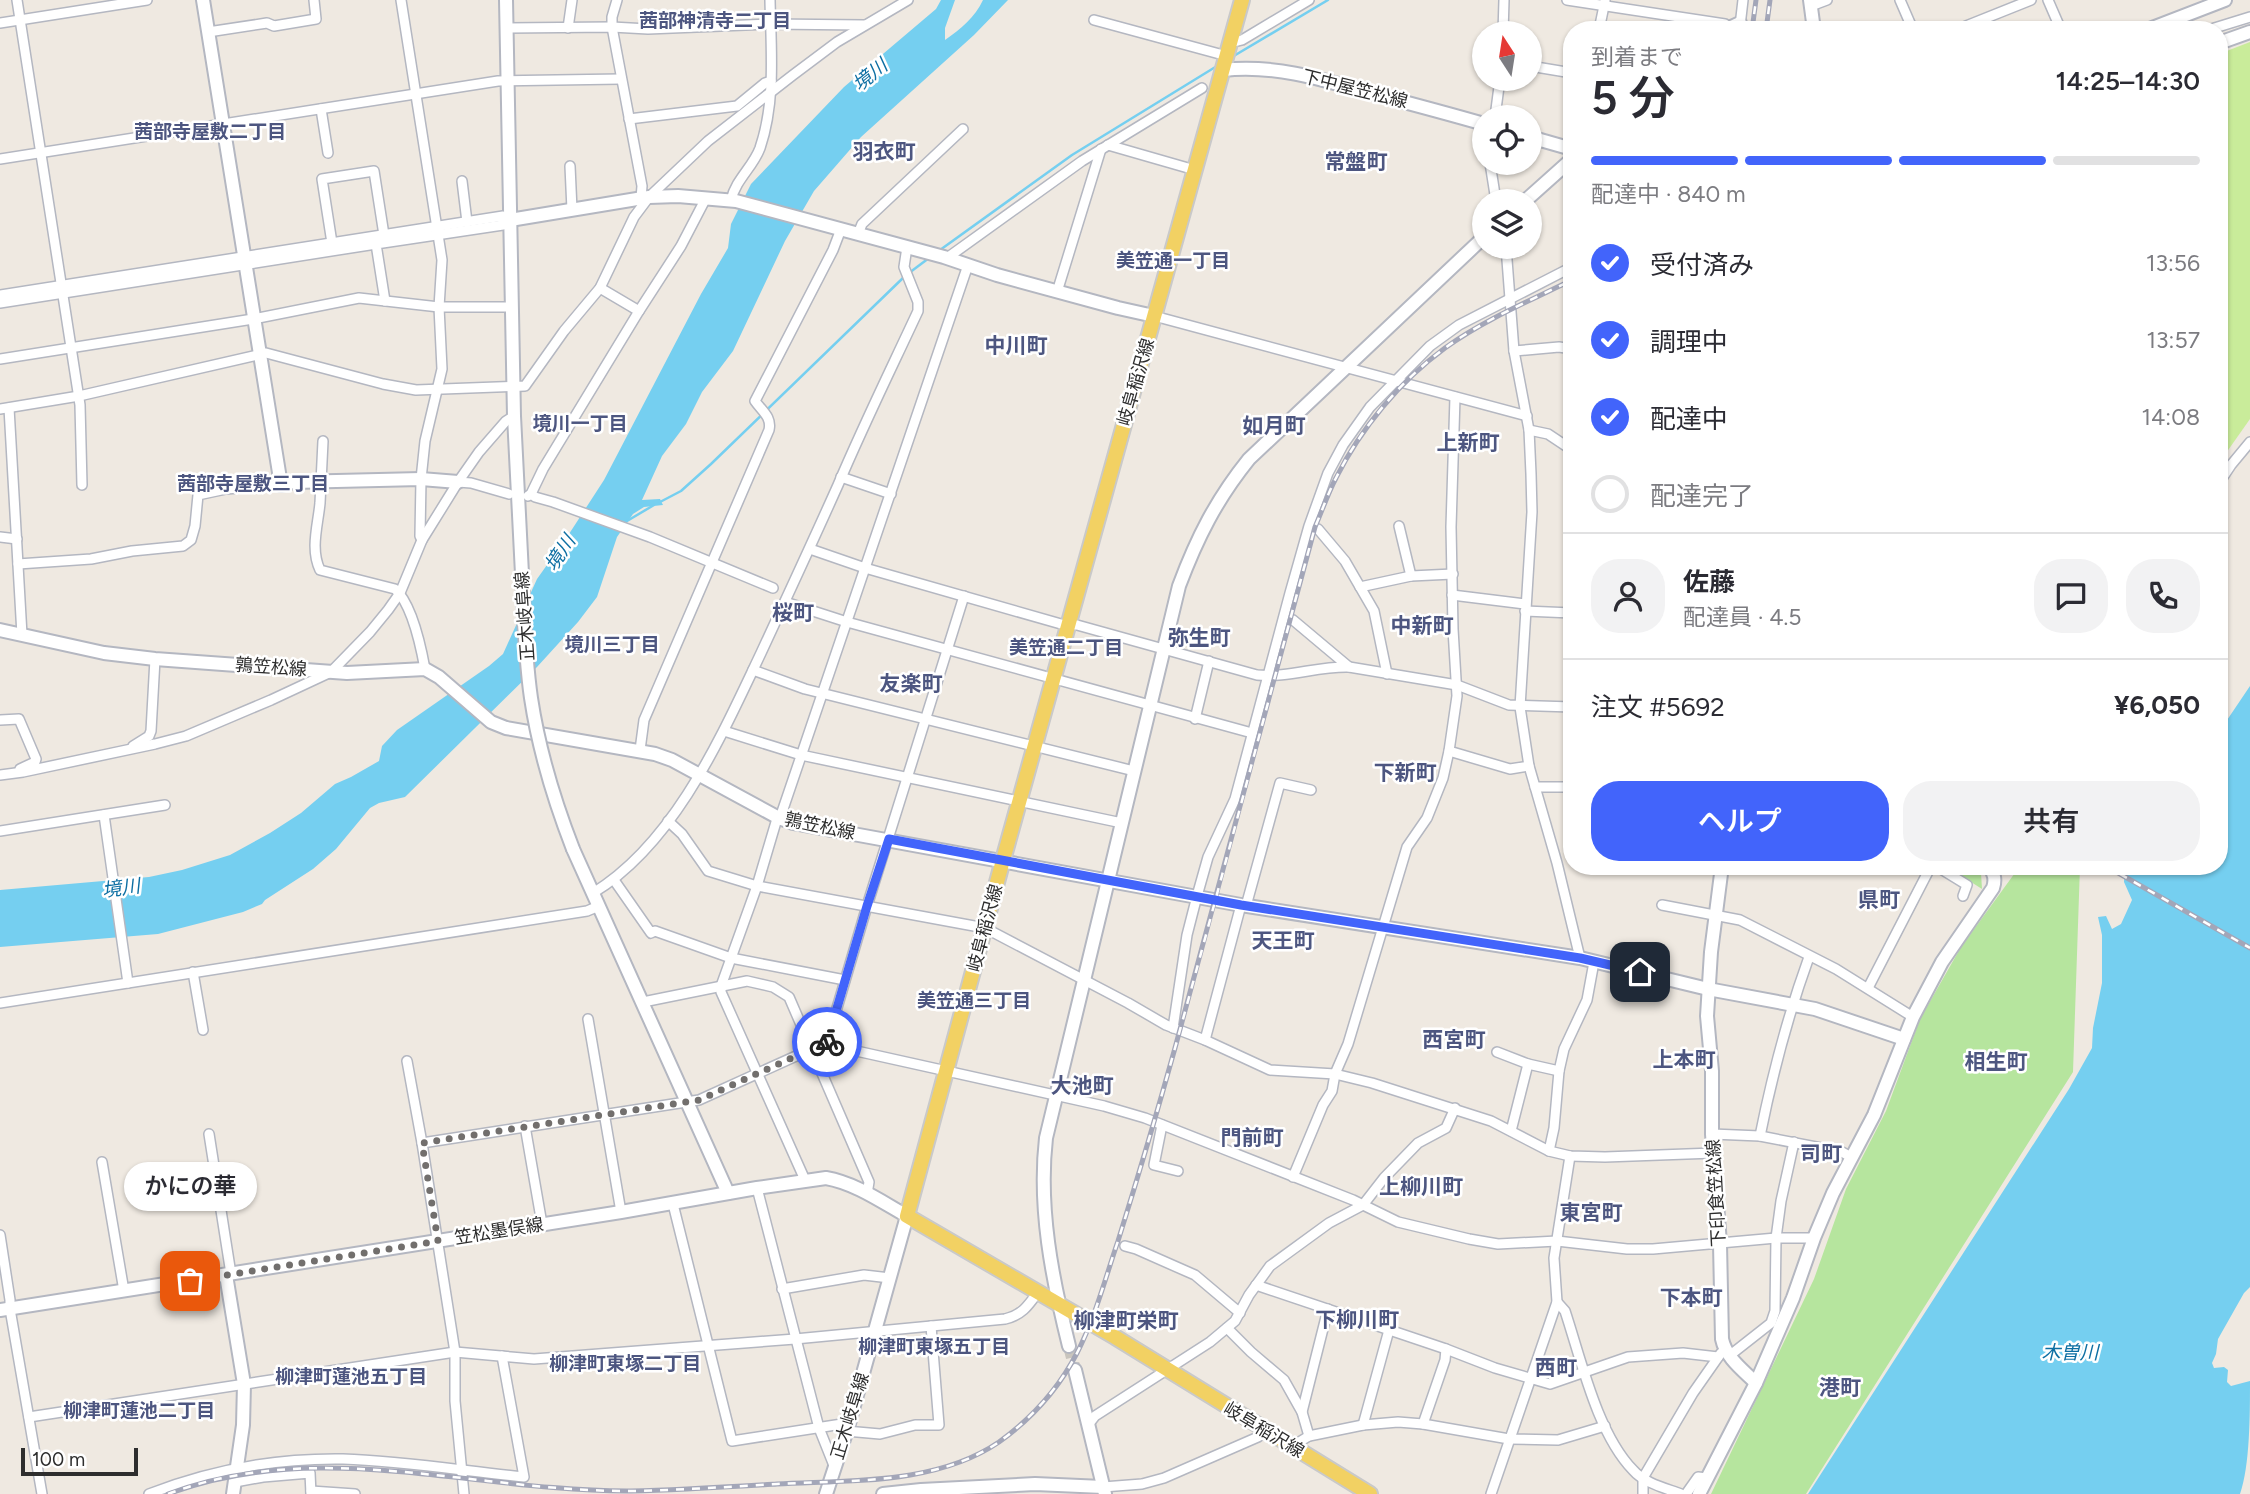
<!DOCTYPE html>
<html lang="ja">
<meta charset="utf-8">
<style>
:root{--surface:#fff;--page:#f2f2f3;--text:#2b2b33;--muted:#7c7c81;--line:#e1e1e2;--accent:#4264fb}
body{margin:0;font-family:Figtree,"Noto Sans JP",sans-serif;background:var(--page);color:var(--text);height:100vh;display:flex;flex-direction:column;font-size:26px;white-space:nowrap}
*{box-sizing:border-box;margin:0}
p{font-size:23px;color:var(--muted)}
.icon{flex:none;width:38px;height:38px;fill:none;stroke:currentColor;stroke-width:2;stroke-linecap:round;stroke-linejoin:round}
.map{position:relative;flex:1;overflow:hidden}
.panel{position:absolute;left:1563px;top:21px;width:665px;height:854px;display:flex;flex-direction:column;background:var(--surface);border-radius:28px;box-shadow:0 2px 5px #0004}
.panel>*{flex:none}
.needle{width:46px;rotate:348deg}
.fabs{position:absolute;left:1472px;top:21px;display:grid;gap:14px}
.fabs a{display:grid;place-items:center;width:70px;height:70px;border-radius:50%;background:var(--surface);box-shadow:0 2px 5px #0004;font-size:35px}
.scale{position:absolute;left:21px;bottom:18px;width:117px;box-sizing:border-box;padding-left:7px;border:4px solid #2e2e2e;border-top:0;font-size:19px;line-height:24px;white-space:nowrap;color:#2e2e2e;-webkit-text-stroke:5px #fff;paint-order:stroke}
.pin{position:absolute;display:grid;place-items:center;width:60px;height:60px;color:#fff;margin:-30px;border-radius:14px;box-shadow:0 4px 10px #0006}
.courier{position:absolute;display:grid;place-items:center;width:70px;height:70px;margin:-35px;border:5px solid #4264fb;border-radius:50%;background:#fff;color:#222;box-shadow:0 2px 9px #0007}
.bubble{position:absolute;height:49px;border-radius:24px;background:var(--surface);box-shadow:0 2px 5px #0004;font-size:23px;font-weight:600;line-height:49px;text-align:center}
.overview em{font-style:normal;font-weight:600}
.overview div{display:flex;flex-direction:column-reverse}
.overview{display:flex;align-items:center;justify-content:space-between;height:119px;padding:0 28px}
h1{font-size:46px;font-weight:600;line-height:52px}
.bar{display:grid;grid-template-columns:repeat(4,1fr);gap:10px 7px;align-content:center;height:84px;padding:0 28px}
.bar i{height:9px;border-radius:5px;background:var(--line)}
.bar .current{background:var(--accent)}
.bar p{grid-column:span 4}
.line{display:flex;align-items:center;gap:18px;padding:0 28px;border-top:2px solid var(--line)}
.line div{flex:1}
.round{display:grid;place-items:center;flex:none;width:74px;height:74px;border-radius:28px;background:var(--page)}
ol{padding:0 28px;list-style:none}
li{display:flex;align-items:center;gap:21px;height:77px}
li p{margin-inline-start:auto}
li .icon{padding:7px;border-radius:50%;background:var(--accent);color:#fff;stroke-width:4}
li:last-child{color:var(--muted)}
li i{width:38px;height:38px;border:4px solid var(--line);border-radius:50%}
.cta{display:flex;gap:14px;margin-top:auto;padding:14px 28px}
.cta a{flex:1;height:80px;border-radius:28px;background:var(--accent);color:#fff;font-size:28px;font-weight:600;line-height:80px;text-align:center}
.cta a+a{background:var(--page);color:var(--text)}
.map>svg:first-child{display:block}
.green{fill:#b6e59e}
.pitch{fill:#c9ec9a}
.water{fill:#75cff0}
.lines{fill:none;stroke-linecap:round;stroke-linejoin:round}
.stream{stroke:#75cff0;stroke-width:2.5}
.secondary-tunnel{stroke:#c8c4bd;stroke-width:12;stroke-dasharray:12 6;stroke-linecap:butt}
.street-casing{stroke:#b4b7c1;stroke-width:12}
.secondary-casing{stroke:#b4b7c1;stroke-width:16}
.primary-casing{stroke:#c9c9c9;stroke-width:18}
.street{stroke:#fff;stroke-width:9}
.secondary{stroke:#fff;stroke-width:12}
.primary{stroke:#f2d163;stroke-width:14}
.rail-casing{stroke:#a3a6b8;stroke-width:5}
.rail{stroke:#fff;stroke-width:2.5;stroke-dasharray:8;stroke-linecap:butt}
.secondary-bridge-casing{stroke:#b4b7c1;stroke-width:16;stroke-linecap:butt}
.secondary-bridge{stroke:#fff;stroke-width:12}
.done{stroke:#726f6d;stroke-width:7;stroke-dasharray:0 12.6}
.route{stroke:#4264fb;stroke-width:9}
.labels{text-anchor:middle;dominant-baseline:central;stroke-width:5;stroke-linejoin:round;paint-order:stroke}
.street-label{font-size:18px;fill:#2e2e2e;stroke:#fff}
.neighbourhood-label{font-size:19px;font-weight:bold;fill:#4d5680;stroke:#fff}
.water-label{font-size:19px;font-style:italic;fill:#0d6fa3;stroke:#fff}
.quarter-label{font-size:21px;font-weight:bold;fill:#4d5680;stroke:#fff}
</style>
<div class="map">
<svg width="2250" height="1494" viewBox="0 0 2250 1494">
<rect width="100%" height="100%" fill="#efe9e1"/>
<g class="green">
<polygon points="1946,866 1970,866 1981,873 1982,889"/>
<polygon points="2020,866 2080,866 2073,1072 1806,1494 1711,1494 1814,1279 1846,1189 1886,1111 1920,1019 1961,947"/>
</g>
<polygon class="pitch" points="2250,42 2250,419 2219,463 2219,54"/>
<g class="water">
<path d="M941 0H955L945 28V40C961 29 975 17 983 0H1008L974 35 861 137 814 191 785 241 733 351 702 392 686 424 662 456 642 500 660 499 663 505 644 507 633 514 617 537 597 597 578 622 537 667 405 797 379 803 370 808 336 849 313 869 265 900 262 904 243 912 158 934 0 947V890L149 877 182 870 230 855 270 833 301 813 335 784 351 777 379 761 382 746 397 730 489 666 503 654 537 579 569 534 604 480 701 294 728 248 731 224 751 184 844 87 936 9Z"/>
<path d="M2250 686V1287L2244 1293 2218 1339 2216 1354 2212 1363 2214 1368 2224 1367 2228 1370 2227 1382 2231 1386 2250 1381C2250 1414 2250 1466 2240 1494H1808L2069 1089 2092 1048 2093 1028 2102 983V935L2098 917 2106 916 2112 929 2121 924 2132 900 2124 882 2125 866H2219V732Z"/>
</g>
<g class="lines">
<g class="stream">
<polyline points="1232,57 1328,0"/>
<polyline points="940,250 1072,155 1217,66"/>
<polyline points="909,273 929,258"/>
<polyline points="660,502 681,491 711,464 904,277"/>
<polyline points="627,521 654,505"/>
</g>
<polyline class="secondary-tunnel" points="1069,1346 1075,1370"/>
<defs>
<g id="street">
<polyline points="17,0 80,405 82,485"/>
<polyline points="401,0 442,260 439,307 442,369 425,441 421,479 420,536 422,540"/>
<polyline points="617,0 612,17 612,27 642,186 641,198"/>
<polyline points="1567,0 1725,24 1729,28"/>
<polyline points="1900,0 1913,30"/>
<polyline points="2048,0 2061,30"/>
<polyline points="1811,6 1827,0"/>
<polyline points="1094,20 1227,56"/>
<polyline points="0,23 147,0"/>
<polyline points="1740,26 1743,0"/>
<polyline points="506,28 612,27 648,29 770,24 864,25"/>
<polyline points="568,28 572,0"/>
<polyline points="1599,30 1605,1"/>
<polyline points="1956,30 2031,0"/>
<polyline points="2208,30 2250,17"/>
<polyline points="208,32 267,23 274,26 316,19 314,0"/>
<polyline points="1503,33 1504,0"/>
<polyline points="1230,43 1242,40 1309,0"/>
<polyline points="1530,66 1572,73"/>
<polyline points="321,109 328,153"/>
<polyline points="1495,117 1500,79"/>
<polyline points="629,119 737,106 765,83 771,81"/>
<polyline points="1108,145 1195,170"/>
<polyline points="0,159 498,81 621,79"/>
<polyline points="1490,163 1496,201"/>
<polyline points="570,166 572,210"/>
<polyline points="462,181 467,222"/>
<path d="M731 200C736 179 753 167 760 148 776 101 771 49 770 0"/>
<polyline points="858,234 862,224 963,129"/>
<polyline points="332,243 322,179 374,171 384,235"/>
<polyline points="1506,247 1514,351 1529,430 1531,474 1532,512 1520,707 1529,766 1557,863 1580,958"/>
<polyline points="947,258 1082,161 1202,88"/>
<polyline points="600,288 639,311"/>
<polyline points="1057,292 1101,149"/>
<polyline points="0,295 503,216 510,220"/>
<polyline points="385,301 376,244 503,225 510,220"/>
<polyline points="0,303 376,244"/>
<polyline points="1154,316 1527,416"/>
<polyline points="1514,351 1559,347 1572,349"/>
<polyline points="0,359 253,319 359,298 439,307 511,307"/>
<polyline points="9,408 22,635"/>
<polyline points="0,409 79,396 266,353 383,384 416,390 525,386 564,331 600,288 634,217 649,197 708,141 793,75 837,42 908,0"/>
<polyline points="1529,430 1548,434 1572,450"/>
<path d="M323 441C322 462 321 482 320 503 318 525 310 549 320 570L395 589C412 604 421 647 425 669"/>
<polyline points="841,477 891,494"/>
<polyline points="458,482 471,483 509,494"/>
<polyline points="2219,483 2231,465 2250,442"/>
<polyline points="531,494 535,497 553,502 650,537 773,588"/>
<polyline points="528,496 531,494 543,469 639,311 681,246 706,198"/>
<polyline points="1399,526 1411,576"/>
<polyline points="1318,529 1345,561 1374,611 1387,674"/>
<polyline points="0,537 17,539"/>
<path d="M810 549 865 568 1061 624 1077 625 1257 675C1288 678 1318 666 1349 667L1457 685 1509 705 1572 707"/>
<polyline points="18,564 91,559 132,551 183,546 191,540 195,526 198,495 226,489 281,485"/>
<polyline points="1360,587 1411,576 1453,574"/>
<polyline points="1452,595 1525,604"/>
<polyline points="785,602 847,622 1252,733"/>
<polyline points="1525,611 1572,613"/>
<polyline points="1293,620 1349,667"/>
<polyline points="753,670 805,689 1134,771"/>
<polyline points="1195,719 1209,661"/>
<polyline points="0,720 19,719 36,759 35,762 20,769"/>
<polyline points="724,731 801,755 1122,823"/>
<polyline points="133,746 149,736 151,731 155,659"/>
<path d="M640 750 644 720 769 430C772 417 762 411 755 401L833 250 841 229"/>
<polyline points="1449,751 1510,769 1529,766"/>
<polyline points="0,775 23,772 155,744 186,736 271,700 331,672 370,632 388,610 400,593 422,540 458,482 479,452 506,421 514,416"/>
<polyline points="1535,787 1572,787"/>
<polyline points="104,815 128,983"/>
<polyline points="668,821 682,834 708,871 757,886 985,928 1128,1003 1166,1025 1205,1040 1270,1070 1335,1074 1372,1083 1491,1121 1549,1151 1570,1156 1605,1157 1714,1153"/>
<polyline points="0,831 165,805"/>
<polyline points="1936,866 1967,885 1963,896"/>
<polyline points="614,880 651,933 655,931 731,958 845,980"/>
<path d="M593 893C675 843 721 737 761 653 787 597 813 541 838 485 863 426 891 369 918 311V302L904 267 907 247"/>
<polyline points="1662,905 1740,920 1836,969 1913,1017"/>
<polyline points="1246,906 1280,783 1311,790"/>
<polyline points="193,972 203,1030"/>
<polyline points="1868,988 1931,866"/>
<polyline points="643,1002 747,981 773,987 789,997 869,1182 867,1194"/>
<polyline points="0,1003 587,911 599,906"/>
<polyline points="588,1019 621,1212"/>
<polyline points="1173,1028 1187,935 1197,896 1208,857 1235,799 1290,593 1309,526 1328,473 1343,445 1370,407 1430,346 1459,325 1572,267"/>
<polyline points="1205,1040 1241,905"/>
<polyline points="827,1042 867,906 964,596"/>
<polyline points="1497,1052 1528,1064 1559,1071"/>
<polyline points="407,1061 422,1143 455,1352 455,1401 464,1494"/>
<polyline points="1162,1125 1154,1165 1178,1171"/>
<polyline points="525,1126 542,1224"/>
<polyline points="1511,1131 1528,1064"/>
<polyline points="209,1134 231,1274"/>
<polyline points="1712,1134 1760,1136 1842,1152 1851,1157"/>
<path d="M1760 1136C1772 1076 1788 1015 1809 957"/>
<polyline points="422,1143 699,1100 827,1042 834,1046 1104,1106 1145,1118 1353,1200 1398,1222 1469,1239 1498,1244 1557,1241 1627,1249 1653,1249 1776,1238 1814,1238"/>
<polyline points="1549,1151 1554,1128 1559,1071 1564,1049 1587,1000 1594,962"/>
<polyline points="102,1162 124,1291"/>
<polyline points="1293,1177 1323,1105 1332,1091 1335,1074 1348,1044 1407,847 1427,818 1443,778 1449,751 1457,696 1453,629 1451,527 1455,397"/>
<polyline points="805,1180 721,992 721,986 757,886 776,822 781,815 968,265"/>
<polyline points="757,1188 819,1428 835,1468"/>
<polyline points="673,1204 732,1441 842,1424 848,1427"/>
<polyline points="0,1235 10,1300 10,1309 42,1494"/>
<polyline points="1125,1246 1136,1249 1195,1275 1240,1313"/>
<polyline points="1256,1285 1446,1349 1495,1368 1550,1384 1628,1357 1683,1353 1718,1357"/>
<polyline points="782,1289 864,1275 890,1278"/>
<path d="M1557 1302 1565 1311C1581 1359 1597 1433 1633 1470 1644 1483 1665 1488 1681 1494"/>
<polyline points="1227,1328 1251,1352 1284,1380 1302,1412 1309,1436"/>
<polyline points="1729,1356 1771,1323 1775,1311 1776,1238 1781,1201 1794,1142"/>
<polyline points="1302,1412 1328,1309"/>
<path d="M29 1417 455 1352 534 1359 795 1339 1005 1319C1022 1315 1028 1306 1038 1292"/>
<polyline points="1423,1424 1445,1360 1446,1349"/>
<polyline points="1088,1425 1095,1416 1210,1342 1235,1321 1249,1295 1270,1266 1329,1223 1363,1205 1384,1178 1418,1143 1446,1128 1455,1108"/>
<polyline points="1363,1425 1389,1330"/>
<polyline points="846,1431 880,1434 915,1425 939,1425 931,1326"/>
<polyline points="1291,1447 1309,1436 1363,1425 1398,1422 1423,1424 1509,1439 1558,1440 1605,1426"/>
<polyline points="235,1482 263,1477 310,1473 311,1494"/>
<polyline points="1103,1487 1142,1484 1164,1478 1258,1437 1266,1431"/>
<polyline points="311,1491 355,1494"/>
<path d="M149 1494C211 1470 277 1458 343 1459 404 1461 464 1471 524 1477L502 1356"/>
<polyline points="1491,1494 1557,1302 1554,1258 1570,1156"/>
<polyline points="1643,1494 1643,1478 1693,1393 1721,1353"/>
<polyline points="1686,1494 1698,1477 1707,1478"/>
</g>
<g id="secondary">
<polyline points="203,0 281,485 294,482 421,479 458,482"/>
<polyline points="506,0 514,416 522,574"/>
<polyline points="1810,0 1814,30"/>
<polyline points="1725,30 1740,23"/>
<polyline points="2147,30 2225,0"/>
<polyline points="2219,43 2250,32"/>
<path d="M1223 70C1273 64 1322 79 1370 93 1408 103 1446 113 1484 124"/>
<polyline points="1530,137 1572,149"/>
<polyline points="1525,201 1572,159"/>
<polyline points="510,220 649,197 678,196 736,201 944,257 997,275 1118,308 1154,316"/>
<polyline points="0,630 104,653 155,659 347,673 425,669 439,677 491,722 506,728 655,754 672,760 779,818 793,823 1241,905 1580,958 1708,989 1815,1009 1904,1039"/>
<polyline points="573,849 728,1193"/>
<path d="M1722 866 1711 952 1707 1016 1712 1071V1134L1720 1244 1722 1339C1726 1358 1743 1370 1756 1383"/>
<polyline points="226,1275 244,1384 243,1425 233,1494"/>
<path d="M0 1310 621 1212 757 1188 826 1178C855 1183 882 1202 907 1216L848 1427 826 1494"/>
<path d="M1069 1346C1052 1278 1038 1208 1046 1138L1179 586C1197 538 1216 500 1249 459L1484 237"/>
<polyline points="1075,1370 1105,1494"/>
<polyline points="883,1494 921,1490 1035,1484 1103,1487"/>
<path d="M1699 1494 1756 1383 1793 1298 1814 1238 1833 1193 1874 1115 1913 1017 1942 962 1993 888C1996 879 1994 871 1987 866"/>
</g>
<polyline id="primary" points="1242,0 1003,860 907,1216 1115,1337 1370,1494"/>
</defs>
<use href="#street" class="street-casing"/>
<use href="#secondary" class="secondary-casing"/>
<use href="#primary" class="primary-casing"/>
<use href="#street" class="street"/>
<use href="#secondary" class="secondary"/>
<use href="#primary" class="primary"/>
<defs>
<g id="rail">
<polyline points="1752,30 1756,0"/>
<polyline points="1766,30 1770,0"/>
<polyline points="2106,866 2250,948"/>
<path d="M168 1494C319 1437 476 1492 631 1491 680 1490 728 1487 777 1484 850 1480 936 1485 999 1442 1031 1419 1059 1388 1077 1353 1095 1318 1105 1279 1118 1241 1138 1177 1157 1113 1175 1048 1223 875 1268 701 1315 527 1322 511 1328 493 1336 478 1361 428 1400 381 1445 348 1484 320 1529 301 1572 280"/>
</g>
</defs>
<use href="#rail" class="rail-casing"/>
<use href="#rail" class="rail"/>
<defs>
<path id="secondary-bridge" d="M522 574C524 615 525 657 531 698 539 751 554 800 573 849"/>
</defs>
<use href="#secondary-bridge" class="secondary-bridge-casing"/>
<use href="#secondary-bridge" class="secondary-bridge"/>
</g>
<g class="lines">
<polyline class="done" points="190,1281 438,1241 422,1143 699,1100 827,1042"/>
<polyline class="route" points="827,1042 867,906 889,839 1241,905 1580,958 1640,972"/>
</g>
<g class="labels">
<g class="street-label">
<text transform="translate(1355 89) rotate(14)">下中屋笠松線</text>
<text transform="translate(1136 382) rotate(-74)">岐阜稲沢線</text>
<text transform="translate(525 616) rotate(-94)">正木岐阜線</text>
<text transform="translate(271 667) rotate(4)">鶉笠松線</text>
<text transform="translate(820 826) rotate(12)">鶉笠松線</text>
<text transform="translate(985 928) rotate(-75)">岐阜稲沢線</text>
<text transform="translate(1716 1193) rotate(-93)">下印食笠松線</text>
<text transform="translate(499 1231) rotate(-9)">笠松墨俣線</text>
<text transform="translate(850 1416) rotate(-73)">正木岐阜線</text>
<text transform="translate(1264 1430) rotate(31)">岐阜稲沢線</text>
</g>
<g class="neighbourhood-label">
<text x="715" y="20">茜部神清寺二丁目</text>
<text x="210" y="131">茜部寺屋敷二丁目</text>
<text x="1173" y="260">美笠通一丁目</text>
<text x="580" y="423">境川一丁目</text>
<text x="253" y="483">茜部寺屋敷三丁目</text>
<text x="612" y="644">境川三丁目</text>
<text x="1066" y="647">美笠通二丁目</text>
<text x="974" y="1000">美笠通三丁目</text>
<text x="934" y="1346">柳津町東塚五丁目</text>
<text x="625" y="1363">柳津町東塚二丁目</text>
<text x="351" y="1376">柳津町蓮池五丁目</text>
<text x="139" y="1410">柳津町蓮池二丁目</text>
</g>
<g class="water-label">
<text transform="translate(870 75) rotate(-39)">境川</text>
<text transform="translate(560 553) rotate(-57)">境川</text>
<text transform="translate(121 888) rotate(-8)">境川</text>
<text x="2070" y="1352">木曽川</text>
</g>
<g class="quarter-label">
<text x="884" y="151">羽衣町</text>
<text x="1356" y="161">常盤町</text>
<text x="1016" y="345">中川町</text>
<text x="1274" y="425">如月町</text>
<text x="1468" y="442">上新町</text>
<text x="793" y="612">桜町</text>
<text x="1422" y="625">中新町</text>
<text x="1199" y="637">弥生町</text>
<text x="911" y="683">友楽町</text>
<text x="1405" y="772">下新町</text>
<text x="1879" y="899">県町</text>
<text x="1283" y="940">天王町</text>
<text x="1454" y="1039">西宮町</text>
<text x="1684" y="1059">上本町</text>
<text x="1996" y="1061">相生町</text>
<text x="1082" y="1085">大池町</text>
<text x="1252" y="1137">門前町</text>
<text x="1821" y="1153">司町</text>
<text x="1421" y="1186">上柳川町</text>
<text x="1591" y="1212">東宮町</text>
<text x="1691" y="1297">下本町</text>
<text x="1357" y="1319">下柳川町</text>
<text x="1126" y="1320">柳津町栄町</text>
<text x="1556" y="1367">西町</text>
<text x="1840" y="1387">港町</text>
</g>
</g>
</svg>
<div class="fabs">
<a><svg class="needle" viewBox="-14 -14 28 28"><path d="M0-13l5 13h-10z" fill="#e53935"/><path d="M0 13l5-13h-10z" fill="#7c7c81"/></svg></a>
<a><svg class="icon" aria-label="locate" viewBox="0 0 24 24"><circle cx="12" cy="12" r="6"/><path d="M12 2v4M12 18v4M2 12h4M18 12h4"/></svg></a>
<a><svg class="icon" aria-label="layers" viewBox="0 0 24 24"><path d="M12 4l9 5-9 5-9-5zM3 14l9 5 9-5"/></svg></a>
</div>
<div class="scale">100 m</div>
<div class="pin" style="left:190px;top:1281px;background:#ea580c"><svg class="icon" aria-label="bag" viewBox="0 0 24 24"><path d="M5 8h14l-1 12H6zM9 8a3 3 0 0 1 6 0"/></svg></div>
<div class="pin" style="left:1640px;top:972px;background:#1f2937"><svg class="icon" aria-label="home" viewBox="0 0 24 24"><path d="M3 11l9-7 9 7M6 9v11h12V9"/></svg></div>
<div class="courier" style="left:827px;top:1042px"><svg class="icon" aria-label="bike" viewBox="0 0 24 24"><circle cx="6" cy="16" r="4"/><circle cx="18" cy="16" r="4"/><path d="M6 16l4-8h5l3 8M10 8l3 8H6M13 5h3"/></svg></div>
<div class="bubble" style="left:124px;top:1162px;width:133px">かにの華</div>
<section class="panel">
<div class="overview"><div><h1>5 分</h1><p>到着まで</p></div><em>14:25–14:30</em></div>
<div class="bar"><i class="current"></i><i class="current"></i><i class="current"></i><i></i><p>配達中 · 840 m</p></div>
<ol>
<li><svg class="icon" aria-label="check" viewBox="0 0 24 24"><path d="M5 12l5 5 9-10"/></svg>受付済み<p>13:56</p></li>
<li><svg class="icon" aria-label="check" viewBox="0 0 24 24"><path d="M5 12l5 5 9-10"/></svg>調理中<p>13:57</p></li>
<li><svg class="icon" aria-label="check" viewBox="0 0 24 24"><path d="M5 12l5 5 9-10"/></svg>配達中<p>14:08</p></li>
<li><i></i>配達完了</li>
</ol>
<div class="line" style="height:126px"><a class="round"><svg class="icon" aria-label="person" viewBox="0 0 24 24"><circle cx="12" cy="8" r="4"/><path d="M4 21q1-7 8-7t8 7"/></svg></a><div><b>佐藤</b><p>配達員 · 4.5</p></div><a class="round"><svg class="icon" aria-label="chat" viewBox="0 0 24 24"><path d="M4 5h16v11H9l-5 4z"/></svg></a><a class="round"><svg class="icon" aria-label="phone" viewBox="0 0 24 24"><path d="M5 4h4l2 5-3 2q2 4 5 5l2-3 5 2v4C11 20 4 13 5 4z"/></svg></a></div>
<div class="line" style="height:91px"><div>注文 #5692</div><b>¥6,050</b></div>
<div class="cta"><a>ヘルプ</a><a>共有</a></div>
</section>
</div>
